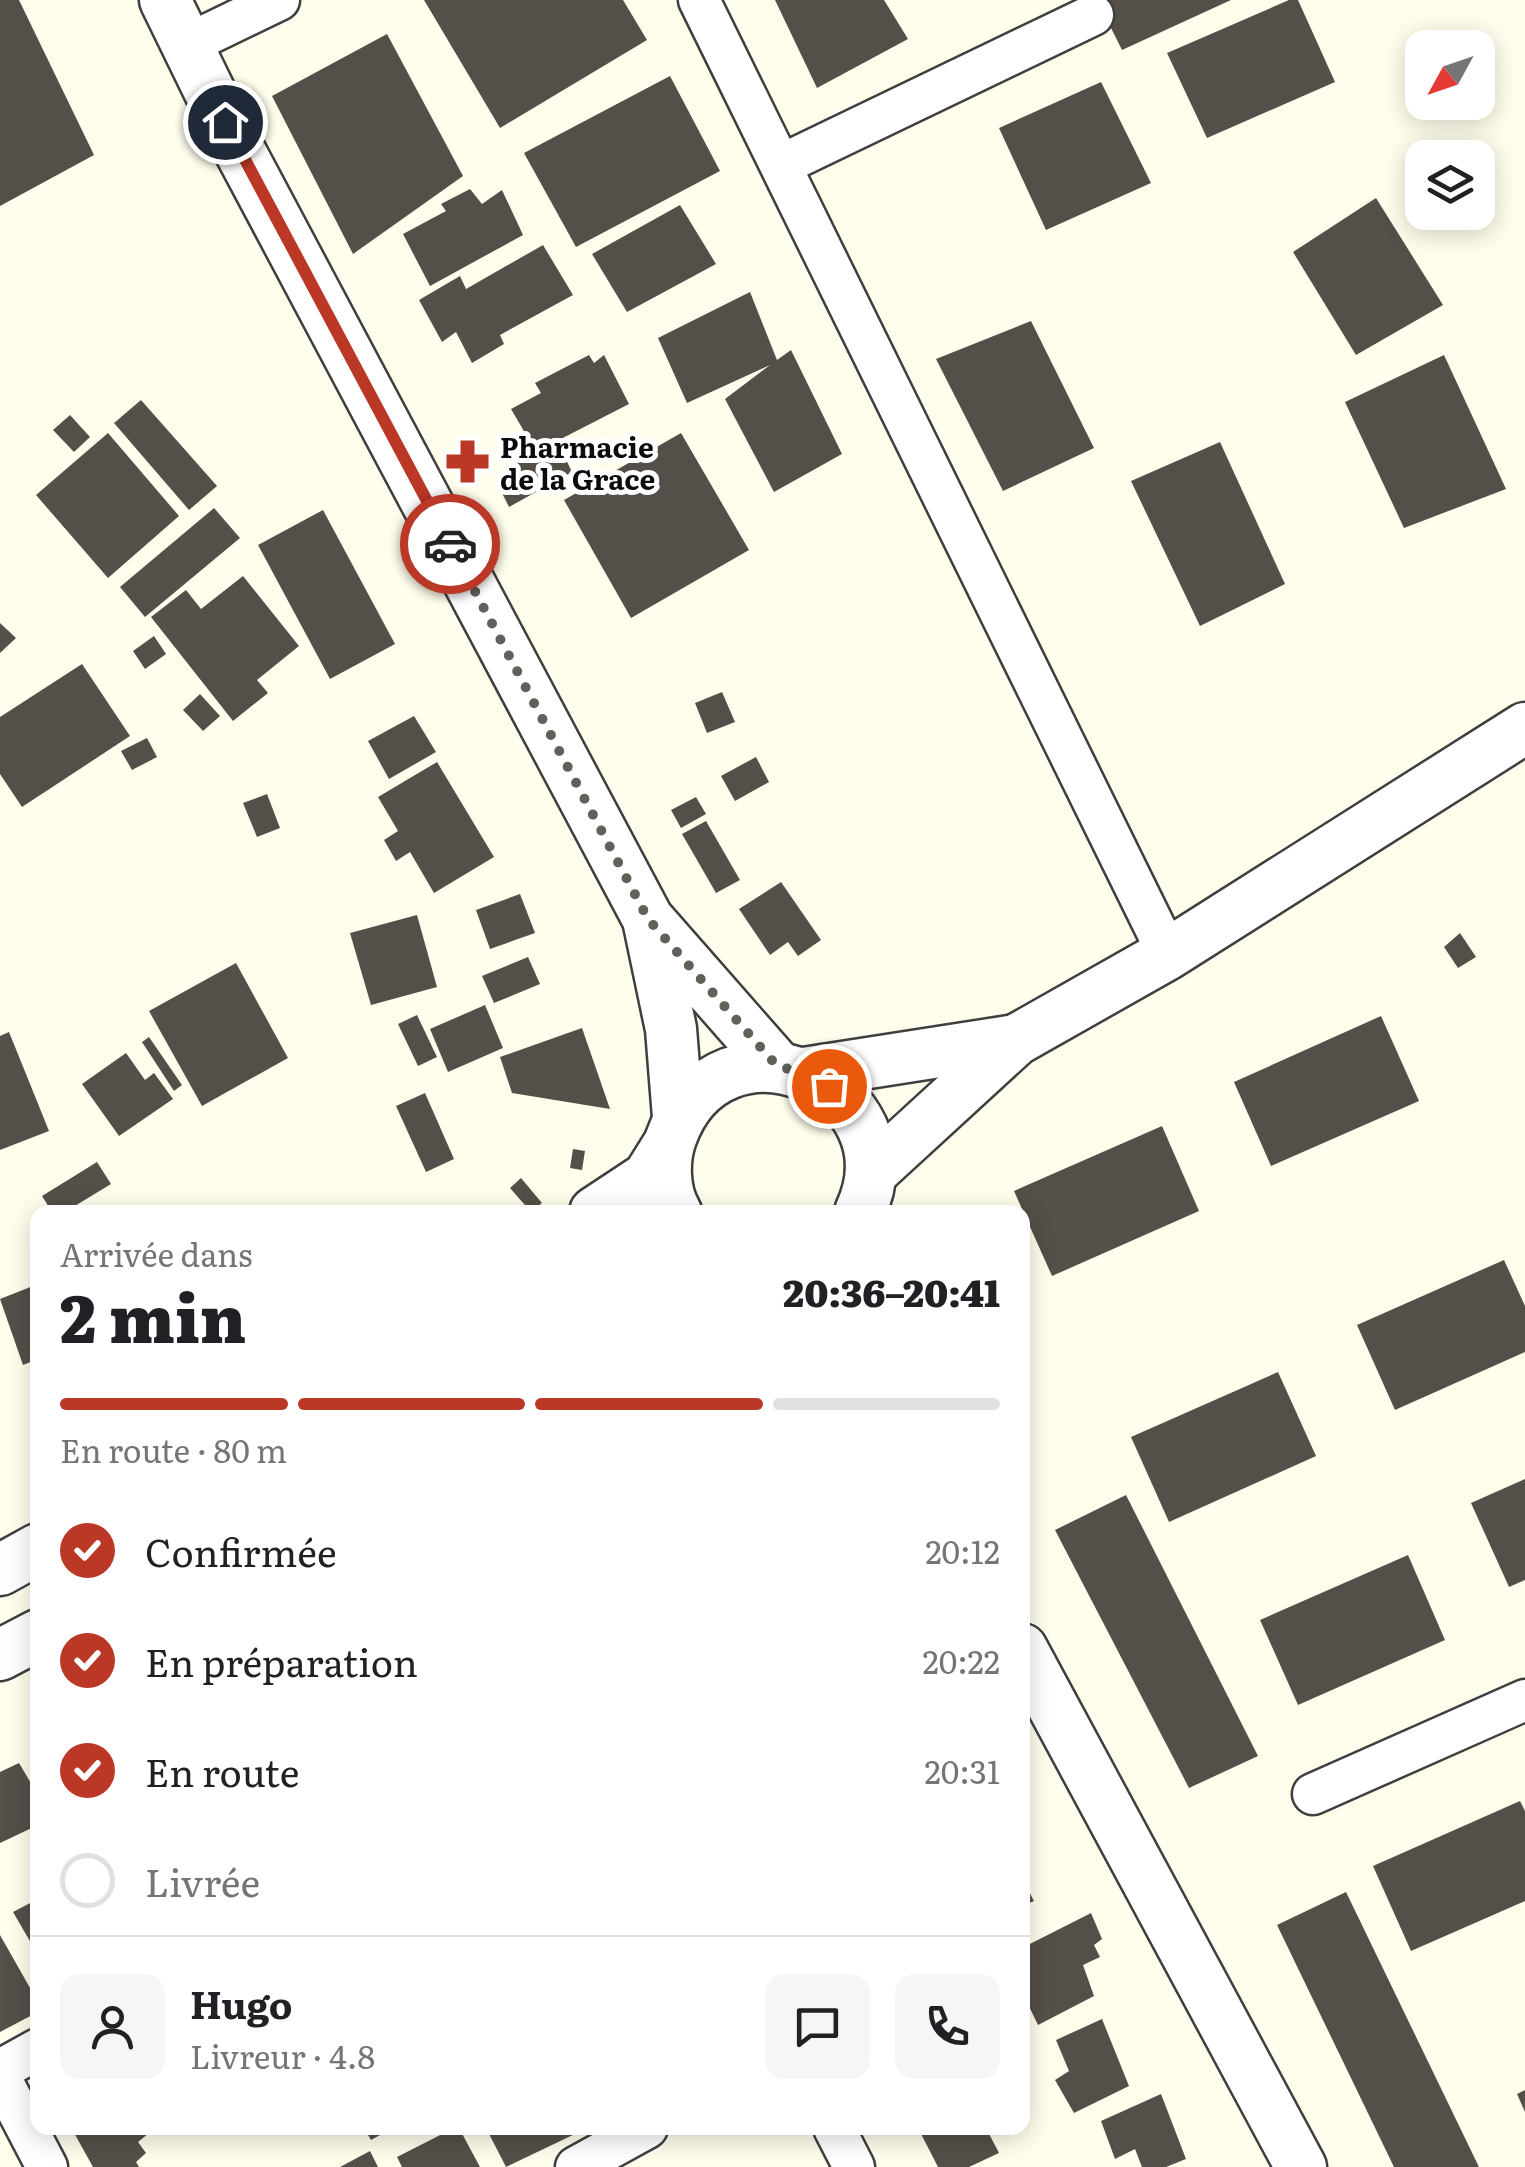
<!DOCTYPE html>
<html lang="fr">
<meta charset="utf-8">
<style>
:root{--surface:#fff;--page:#f6f6f6;--text:#202124;--muted:#757577;--line:#e0e0e0;--accent:#bb3726}
body{margin:0;font-family:Literata,serif;background:var(--page);color:var(--text);height:100vh;display:flex;flex-direction:column;font-size:38px;white-space:nowrap}
*{box-sizing:border-box;margin:0}
p{font-size:32px;color:var(--muted)}
.icon{flex:none;width:55px;height:55px;fill:none;stroke:currentColor;stroke-width:2;stroke-linecap:round;stroke-linejoin:round}
.map{position:relative;flex:1;overflow:hidden}
.side{position:absolute;left:30px;top:1205px;width:1000px;height:930px;display:flex;flex-direction:column;background:var(--surface);border-radius:20px;box-shadow:0 5px 25px #0003}
.side>*{flex:none}
.needle{width:65px;rotate:230deg}
.buttons{position:absolute;left:1405px;top:30px;display:grid;gap:20px}
.buttons a{display:grid;place-items:center;width:90px;height:90px;border-radius:20px;background:var(--surface);box-shadow:0 5px 25px #0003;font-size:50px}
.pin{position:absolute;display:grid;place-items:center;width:85px;height:85px;color:#fff;margin:-42px;border:5px solid #fff;border-radius:50%;box-shadow:0 2px 10px #0007}
.courier{position:absolute;display:grid;place-items:center;width:100px;height:100px;margin:-50px;border:8px solid #bb3726;border-radius:50%;background:#fff;color:#222;box-shadow:0 2px 12px #0007}
.overview em{font-style:normal;font-weight:800}
.overview div{display:flex;flex-direction:column-reverse}
.overview{display:flex;align-items:center;justify-content:space-between;height:170px;padding:0 30px}
h1{font-size:65px;font-weight:800;line-height:75px}
.bar{display:grid;grid-template-columns:repeat(4,1fr);gap:15px 10px;align-content:center;height:120px;padding:0 30px}
.bar i{height:12px;border-radius:8px;background:var(--line)}
.bar .selected{background:var(--accent)}
.bar p{grid-column:span 4}
.line{display:flex;align-items:center;gap:25px;padding:0 30px;border-top:2px solid var(--line)}
.line div{flex:1}
.round{display:grid;place-items:center;flex:none;width:105px;height:105px;border-radius:20px;background:var(--page)}
ol{padding:0 30px;list-style:none}
li{display:flex;align-items:center;gap:30px;height:110px}
li p{margin-inline-start:auto}
li .icon{padding:10px;border-radius:50%;background:var(--accent);color:#fff;stroke-width:4}
li:last-child{color:var(--muted)}
li i{width:55px;height:55px;border:5px solid var(--line);border-radius:50%}
.map>svg:first-child{display:block}
.building{fill:#554f49}
.lines{fill:none;stroke-linecap:round;stroke-linejoin:round}
.minor-casing{stroke:#3f3f3f;stroke-width:45}
.tertiary-casing{stroke:#3f3f3f;stroke-width:55}
.minor{stroke:#fff;stroke-width:40}
.tertiary{stroke:#fff;stroke-width:50}
.done{stroke:#61615a;stroke-width:10;stroke-dasharray:0 18}
.route{stroke:#bb3726;stroke-width:12}
.labels{text-anchor:middle;dominant-baseline:central;stroke-width:10;stroke-linejoin:round;paint-order:stroke}
.poi-label{font-size:28px;font-weight:bold;fill:#0c0c0c;stroke:#fff;text-anchor:start}
</style>
<div class="map">
<svg width="1525" height="2167" viewBox="0 0 1525 2167">
<rect width="100%" height="100%" fill="#fffeec"/>
<g class="building">
<polygon points="0,0 19,0 94,155 0,206"/>
<polygon points="424,0 623,0 647,40 500,128"/>
<polygon points="775,0 884,0 908,39 817,88"/>
<polygon points="1097,0 1231,0 1122,50"/>
<polygon points="1289,0 1298,0 1335,82 1207,138 1167,53"/>
<polygon points="387,34 463,176 353,254 272,96"/>
<polygon points="670,76 720,171 576,247 524,153"/>
<polygon points="1101,82 1151,183 1046,230 999,128"/>
<polygon points="470,189 482,204 502,190 523,235 430,286 403,234 446,211 441,204"/>
<polygon points="1376,198 1443,305 1356,355 1293,252"/>
<polygon points="680,205 716,264 627,312 592,254"/>
<polygon points="543,245 573,295 500,335 504,344 472,363 456,332 442,342 419,300 460,276 466,289"/>
<polygon points="750,292 777,360 791,350 842,454 774,492 725,399 770,365 687,403 658,338"/>
<polygon points="1031,321 1094,448 1003,491 936,359"/>
<polygon points="589,355 594,363 604,355 629,404 557,441 572,472 509,507 498,485 521,470 509,447 528,438 511,409 541,393 535,383"/>
<polygon points="1444,355 1506,489 1404,528 1345,402"/>
<polygon points="141,400 217,486 189,510 114,423"/>
<polygon points="70,415 90,437 74,452 53,430"/>
<polygon points="108,433 179,516 108,578 36,495"/>
<polygon points="681,433 749,550 631,618 564,500"/>
<polygon points="1220,442 1285,584 1200,626 1131,481"/>
<polygon points="214,508 240,538 145,617 120,587"/>
<polygon points="323,510 395,644 330,679 258,545"/>
<polygon points="243,576 299,646 257,680 268,693 233,721 151,617 186,590 201,609"/>
<polygon points="0,623 16,638 0,653"/>
<polygon points="154,636 166,654 145,669 133,651"/>
<polygon points="82,664 130,736 22,807 0,774 0,717"/>
<polygon points="722,692 735,722 707,733 695,703"/>
<polygon points="200,694 220,716 203,731 183,710"/>
<polygon points="414,716 436,752 389,779 368,741"/>
<polygon points="147,738 157,757 132,770 121,751"/>
<polygon points="756,757 769,782 735,801 721,776"/>
<polygon points="437,762 494,857 434,893 410,852 396,861 384,840 398,831 378,797"/>
<polygon points="267,794 280,828 257,837 243,803"/>
<polygon points="696,797 706,814 681,828 671,810"/>
<polygon points="706,821 740,880 716,893 682,834"/>
<polygon points="781,882 821,940 798,956 788,942 770,955 739,909"/>
<polygon points="520,894 535,933 490,949 476,910"/>
<polygon points="417,915 437,987 371,1005 350,933"/>
<polygon points="1460,933 1476,957 1458,968 1444,947"/>
<polygon points="528,957 540,984 494,1003 482,976"/>
<polygon points="236,963 288,1058 202,1106 149,1011"/>
<polygon points="485,1005 503,1048 448,1072 430,1029"/>
<polygon points="417,1015 437,1057 418,1066 398,1024"/>
<polygon points="1381,1016 1419,1101 1271,1166 1234,1082"/>
<polygon points="582,1028 610,1109 512,1093 500,1057"/>
<polygon points="9,1032 49,1131 0,1150 0,1036"/>
<polygon points="149,1037 182,1085 174,1091 142,1042"/>
<polygon points="126,1053 145,1080 154,1073 173,1099 119,1136 82,1084"/>
<polygon points="425,1093 454,1159 426,1172 396,1106"/>
<polygon points="1162,1126 1199,1211 1052,1276 1014,1191"/>
<polygon points="573,1149 585,1151 582,1170 570,1168"/>
<polygon points="97,1162 111,1184 65,1212 52,1212 42,1196"/>
<polygon points="521,1178 542,1203 531,1212 510,1188"/>
<polygon points="1504,1260 1525,1306 1525,1352 1395,1410 1357,1325"/>
<polygon points="38,1284 38,1359 23,1365 0,1299"/>
<polygon points="1278,1372 1316,1456 1169,1522 1131,1437"/>
<polygon points="1525,1479 1525,1580 1509,1587 1471,1503"/>
<polygon points="1126,1495 1258,1756 1189,1788 1055,1530"/>
<polygon points="1408,1555 1445,1640 1298,1705 1260,1620"/>
<polygon points="19,1763 38,1795 38,1825 0,1843 0,1772"/>
<polygon points="1520,1801 1525,1811 1525,1901 1411,1951 1373,1866"/>
<polygon points="1022,1878 1034,1901 1022,1906"/>
<polygon points="1346,1892 1479,2167 1394,2167 1277,1925"/>
<polygon points="38,1899 38,1955 13,1912"/>
<polygon points="1091,1913 1102,1939 1094,1945 1100,1957 1083,1965 1094,1996 1038,2025 1022,1992 1022,1948"/>
<polygon points="0,1935 38,2002 38,2012 0,2032"/>
<polygon points="1102,2019 1129,2086 1074,2113 1055,2080 1069,2071 1056,2040"/>
<polygon points="1525,2090 1525,2112 1517,2094"/>
<polygon points="1161,2094 1186,2159 1166,2167 1142,2167 1135,2149 1115,2159 1101,2121"/>
<polygon points="79,2128 146,2128 149,2133 138,2142 146,2153 136,2162 139,2167 93,2167 73,2131"/>
<polygon points="364,2128 393,2128 371,2140"/>
<polygon points="454,2128 459,2128 480,2167 402,2167 397,2157"/>
<polygon points="486,2128 574,2128 577,2133 506,2167"/>
<polygon points="918,2128 986,2128 999,2153 969,2167 938,2167"/>
<polygon points="370,2151 378,2167 340,2167"/>
</g>
<g class="lines">
<defs>
<g id="minor">
<polyline points="699,0 1168,954"/>
<polyline points="188,44 279,0"/>
<polyline points="781,165 1093,15"/>
<polyline points="1313,1794 1525,1700"/>
<polyline points="0,2070 38,2049"/>
<polyline points="0,2077 47,2167"/>
<polyline points="834,2128 854,2167"/>
<polyline points="576,2167 647,2128"/>
</g>
<g id="tertiary">
<polyline points="165,0 225,123 648,919 777,1066"/>
<polyline points="649,924 671,1029 678,1117"/>
<polyline points="804,1073 1016,1040"/>
<polyline points="871,1173 1016,1040 1168,954 1525,728"/>
<polyline points="595,1212 648,1177 668,1145"/>
<path d="M676 1212C664 1192 663 1161 671 1138 720 999 919 1086 860 1212"/>
<polyline points="0,1570 38,1549"/>
<polyline points="1022,1649 1301,2167"/>
<polyline points="0,1655 38,1635"/>
</g>
</defs>
<use href="#minor" class="minor-casing"/>
<use href="#tertiary" class="tertiary-casing"/>
<use href="#minor" class="minor"/>
<use href="#tertiary" class="tertiary"/>
</g>
<g class="lines">
<polyline class="done" points="450,544 648,919 777,1066 804,1073 829,1086"/>
<polyline class="route" points="225,122 450,544"/>
</g>
<defs>
<symbol id="pharmacy-bare" viewBox="-9 -9 18 18"><path d="M-2-6h4v4h4v4h-4v4h-4v-4h-4v-4h4Z" fill="#bb3726" stroke="#fff" stroke-width="2.5" paint-order="stroke"/></symbol>
</defs>
<g fill-rule="evenodd">
<use href="#pharmacy-bare" x="436" y="430" width="63" height="63"/>
</g>
<g class="labels">
<g class="poi-label">
<text x="500" y="446">Pharmacie<tspan x="500" dy="32">de la Grace</tspan></text>
</g>
</g>
</svg>
<div class="buttons">
<a><svg class="needle" viewBox="-14 -14 28 28"><path d="M0-13l5 13h-10z" fill="#e53935"/><path d="M0 13l5-13h-10z" fill="#757577"/></svg></a>
<a><svg class="icon" aria-label="layers" viewBox="0 0 24 24"><path d="M12 4l9 5-9 5-9-5zM3 14l9 5 9-5"/></svg></a>
</div>
<div class="pin" style="left:829px;top:1086px;background:#ea580c"><svg class="icon" aria-label="bag" viewBox="0 0 24 24"><path d="M5 8h14l-1 12H6zM9 8a3 3 0 0 1 6 0"/></svg></div>
<div class="pin" style="left:225px;top:122px;background:#1f2937"><svg class="icon" aria-label="home" viewBox="0 0 24 24"><path d="M3 11l9-7 9 7M6 9v11h12V9"/></svg></div>
<div class="courier" style="left:450px;top:544px"><svg class="icon" aria-label="car" viewBox="0 0 24 24"><path d="M5 17H2v-5l4-1 3-4h7l3 4 3 1v5h-3M9 17h6M6 11h13"/><circle cx="7" cy="17" r="2"/><circle cx="17" cy="17" r="2"/></svg></div>
<section class="side">
<div class="overview"><div><h1>2 min</h1><p>Arrivée dans</p></div><em>20:36–20:41</em></div>
<div class="bar"><i class="selected"></i><i class="selected"></i><i class="selected"></i><i></i><p>En route · 80 m</p></div>
<ol>
<li><svg class="icon" aria-label="check" viewBox="0 0 24 24"><path d="M5 12l5 5 9-10"/></svg>Confirmée<p>20:12</p></li>
<li><svg class="icon" aria-label="check" viewBox="0 0 24 24"><path d="M5 12l5 5 9-10"/></svg>En préparation<p>20:22</p></li>
<li><svg class="icon" aria-label="check" viewBox="0 0 24 24"><path d="M5 12l5 5 9-10"/></svg>En route<p>20:31</p></li>
<li><i></i>Livrée</li>
</ol>
<div class="line" style="height:180px"><a class="round"><svg class="icon" aria-label="person" viewBox="0 0 24 24"><circle cx="12" cy="8" r="4"/><path d="M4 21q1-7 8-7t8 7"/></svg></a><div><b>Hugo</b><p>Livreur · 4.8</p></div><a class="round"><svg class="icon" aria-label="chat" viewBox="0 0 24 24"><path d="M4 5h16v11H9l-5 4z"/></svg></a><a class="round"><svg class="icon" aria-label="phone" viewBox="0 0 24 24"><path d="M5 4h4l2 5-3 2q2 4 5 5l2-3 5 2v4C11 20 4 13 5 4z"/></svg></a></div>
</section>
</div>
